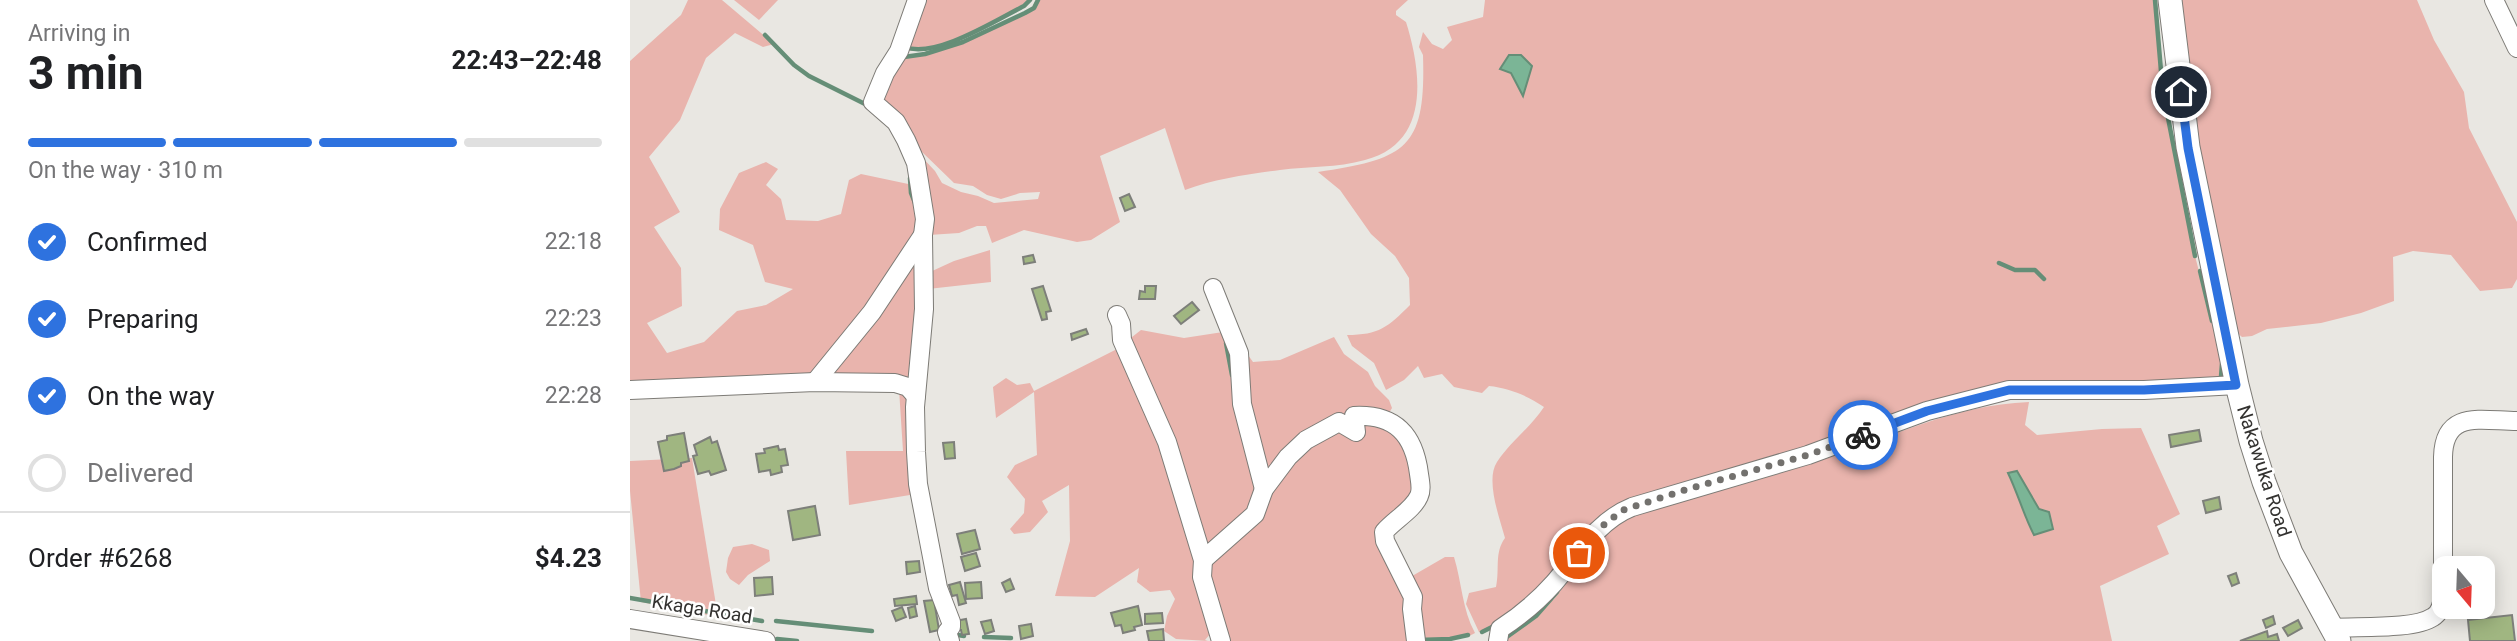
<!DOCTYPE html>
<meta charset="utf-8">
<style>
:root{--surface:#fff;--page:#f6f6f6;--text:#202124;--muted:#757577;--line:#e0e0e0;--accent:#2e72df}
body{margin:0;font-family:Roboto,sans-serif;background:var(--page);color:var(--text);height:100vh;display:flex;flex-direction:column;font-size:26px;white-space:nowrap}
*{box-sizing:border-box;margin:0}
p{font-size:23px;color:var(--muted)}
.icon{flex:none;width:38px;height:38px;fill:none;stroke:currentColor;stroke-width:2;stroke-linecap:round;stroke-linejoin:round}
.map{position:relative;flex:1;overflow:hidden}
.details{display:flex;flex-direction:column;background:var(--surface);width:630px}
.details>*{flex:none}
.needle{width:46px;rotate:161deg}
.buttons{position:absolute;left:1802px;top:556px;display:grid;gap:14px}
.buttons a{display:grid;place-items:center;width:63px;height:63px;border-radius:14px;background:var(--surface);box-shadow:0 4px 18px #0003;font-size:35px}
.pin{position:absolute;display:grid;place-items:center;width:60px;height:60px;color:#fff;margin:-30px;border:4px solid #fff;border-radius:50%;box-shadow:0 2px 7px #0007}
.courier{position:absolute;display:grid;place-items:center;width:70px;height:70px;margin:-35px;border:5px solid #2e72df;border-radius:50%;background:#fff;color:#222;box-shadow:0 2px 9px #0007}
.summary em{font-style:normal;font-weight:700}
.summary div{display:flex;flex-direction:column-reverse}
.summary{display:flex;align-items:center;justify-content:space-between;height:119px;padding:0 28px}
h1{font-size:46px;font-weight:700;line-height:52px}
.bar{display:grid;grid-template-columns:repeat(4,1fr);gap:10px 7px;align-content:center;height:84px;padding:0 28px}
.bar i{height:9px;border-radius:5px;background:var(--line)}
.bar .on{background:var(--accent)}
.bar p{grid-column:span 4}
.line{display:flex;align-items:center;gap:18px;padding:0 28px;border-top:2px solid var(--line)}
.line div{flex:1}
ol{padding:0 28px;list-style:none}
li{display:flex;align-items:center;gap:21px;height:77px}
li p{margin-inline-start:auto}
li .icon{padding:7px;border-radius:50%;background:var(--accent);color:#fff;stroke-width:4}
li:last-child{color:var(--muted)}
li i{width:38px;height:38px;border:4px solid var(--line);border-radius:50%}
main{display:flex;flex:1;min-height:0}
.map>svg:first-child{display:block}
.green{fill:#e9b4ad;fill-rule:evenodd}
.water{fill:#7bb596;stroke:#658e77;stroke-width:2}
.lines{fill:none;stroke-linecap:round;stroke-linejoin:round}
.stream{stroke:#658e77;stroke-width:4.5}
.building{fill:#a0b681;stroke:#7d7f7a;stroke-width:2}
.minor-casing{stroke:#7d7b76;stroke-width:20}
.major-casing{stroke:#7d7b76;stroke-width:25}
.minor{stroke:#fff;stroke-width:18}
.major{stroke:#fff;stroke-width:23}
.done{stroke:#73716e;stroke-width:7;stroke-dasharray:0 12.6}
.route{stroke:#2e72df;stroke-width:9}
.labels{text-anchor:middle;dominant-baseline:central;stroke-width:5;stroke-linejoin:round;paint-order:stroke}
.street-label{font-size:19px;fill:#333230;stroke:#fff}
</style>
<main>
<section class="details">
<div class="summary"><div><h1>3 min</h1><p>Arriving in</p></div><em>22:43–22:48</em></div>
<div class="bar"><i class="on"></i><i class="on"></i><i class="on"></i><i></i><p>On the way · 310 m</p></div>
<ol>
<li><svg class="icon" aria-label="check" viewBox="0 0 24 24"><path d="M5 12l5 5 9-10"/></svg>Confirmed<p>22:18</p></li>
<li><svg class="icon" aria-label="check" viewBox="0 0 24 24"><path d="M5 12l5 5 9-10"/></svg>Preparing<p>22:23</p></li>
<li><svg class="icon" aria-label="check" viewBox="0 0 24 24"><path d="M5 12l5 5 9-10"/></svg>On the way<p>22:28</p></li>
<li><i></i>Delivered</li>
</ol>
<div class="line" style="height:91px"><div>Order #6268</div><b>$4.23</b></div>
</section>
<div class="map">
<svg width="1887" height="641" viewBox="0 0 1887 641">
<rect width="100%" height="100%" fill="#e9e7e2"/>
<g class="green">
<polygon points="58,0 92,0 144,44 133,47 105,33 76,58 50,120 19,157 50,212 24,227 51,268 52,306 17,323 37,353 74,342 107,311 136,305 163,289 135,282 123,245 89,230 90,209 109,173 136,162 148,169 136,185 151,199 156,220 188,221 211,214 219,180 231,174 283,185 293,223 189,375 0,387 0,61 51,15"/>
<polygon points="104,0 148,0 129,20"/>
<path d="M288 0H402L396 7C362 24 314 55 275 50Z"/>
<path d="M406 0H778L766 11V15L776 22C791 70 802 143 735 160 707 168 678 166 650 170 619 174 584 179 555 190L535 128 470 156 490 222 461 240 447 242 394 230 362 243 356 226H347L329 233 299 235 289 154 305 171 312 183 331 192 348 196 364 203 408 199 410 192 390 193 371 199 357 195 343 186 324 183 290 150 283 147 255 108 251 88 274 55 296 54 335 41 401 9Z"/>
<path d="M855 0H1525L1532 87 1565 256 1588 344 1592 369 1591 377 1577 380 1458 386 1400 381 1014 494 999 501 880 618 853 633 849 632 836 604 839 593 866 587C870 569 864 553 875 538 870 519 855 480 867 462 880 442 901 427 914 407 898 396 879 388 859 386L852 393 824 387 812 374 794 378 788 366 774 380 756 390 744 363 722 346 717 335C749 335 758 327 780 305L779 278 765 256 741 234 710 190 688 172C777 159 796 148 793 55L789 47 793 32 802 44 813 49 822 40 817 27 853 17Z"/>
<polygon points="1552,0 1787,0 1804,40 1834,92 1839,128 1887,222 1887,279 1882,288 1850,291 1821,255 1783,251 1763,257 1764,301 1731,313 1691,323 1637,329 1622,336 1612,337 1605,331 1558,97"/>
<polygon points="290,241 283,389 201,375"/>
<polygon points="360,250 361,282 298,289 300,272 324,261"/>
<polygon points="511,330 554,338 593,332 599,346 628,501 577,551 497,341"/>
<polygon points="704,337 714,354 738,372 745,386 759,400 762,408 759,413 720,413 705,419 636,478 608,341 623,362 650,360"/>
<polygon points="489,348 552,501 581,633 575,640 578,641 546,639 534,631 537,616 545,599 540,590 520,592 507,582 509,568 465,597 425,596 440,541 439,485 412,501 418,512 400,532 384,534 380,529 394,513 395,499 377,477 385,465 407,455 404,392 366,418 363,387 376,378 387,385 400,383 404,391"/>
<polygon points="269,389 280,394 286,494 219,505 216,451 273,451"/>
<path d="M1399 402 1395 425 1407 435 1472 429 1511 428 1550 514 1527 526 1539 554 1470 586 1482 641H864L924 599 980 528 1000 516C1063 498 1127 481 1189 461 1260 438 1323 405 1399 402ZM1387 471 1409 509 1396 520 1394 508 1379 473Z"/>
<polygon points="730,420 771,435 787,493 752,530 780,595 777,641 589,641 578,563 668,452"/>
<polygon points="62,458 88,617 11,602 0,491 0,461"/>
<polygon points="122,544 139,550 140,561 118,575 109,585 100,579 96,572 98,558 103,547"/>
<path d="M815 557H824C832 583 832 609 845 633 831 641 801 641 783 641L777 579Z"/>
</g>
<g class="water">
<polygon points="879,55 891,55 902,66 893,96 881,73 870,69"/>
<path d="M1387 471 1409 509 1419 512 1423 529 1404 535C1394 516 1388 494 1378 473Z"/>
</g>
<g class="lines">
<g class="stream">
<polyline points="1525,0 1531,71"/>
<polyline points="135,35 164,65 179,76 239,106"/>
<path d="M275 47C305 59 366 20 394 6L400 0"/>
<polyline points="274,57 295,54 333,42 395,13 404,8 408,0"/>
<polyline points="1532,87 1565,256"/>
<polyline points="280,178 281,193 285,203"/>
<polyline points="1369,263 1385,270 1405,270 1414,279"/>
<polyline points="1570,271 1582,321"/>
<polyline points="596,343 602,375"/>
<polyline points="1591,377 1592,364"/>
<polyline points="0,598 132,621"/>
<polyline points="146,621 242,631"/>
<polyline points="852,632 864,626"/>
<polyline points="322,634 334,636"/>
<polyline points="354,637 381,638"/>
<polyline points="147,639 167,641"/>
<polyline points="874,639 906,616 927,592"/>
<polyline points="789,640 820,639 838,635"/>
</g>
</g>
<g class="building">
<polygon points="499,194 505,207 495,211 490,198"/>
<polygon points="403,255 405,262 394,264 393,257"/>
<polygon points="413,286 421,311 416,312 417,319 412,320 402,289"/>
<polygon points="515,286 526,286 525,299 509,299 510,291 515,292"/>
<polygon points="562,302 569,310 551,324 544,316"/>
<polygon points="456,329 458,334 442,340 441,334"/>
<polygon points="1569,430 1571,441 1541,447 1539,435"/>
<polygon points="54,433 59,461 51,463 51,466 44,469 34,471 28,442 37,440 37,436"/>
<polygon points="80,437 82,443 87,441 96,470 81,475 79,471 68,474 63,456 67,455 64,445"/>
<polygon points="324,442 325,458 315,459 313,443"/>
<polygon points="148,446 149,450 155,449 158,465 151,466 152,472 141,475 140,470 129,472 126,454 135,453 134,449"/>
<polygon points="1589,497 1591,509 1576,513 1573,501"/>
<polygon points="185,506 190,535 163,540 158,511"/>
<polygon points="345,530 350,549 332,554 327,534"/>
<polygon points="346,553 350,566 335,571 331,557"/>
<polygon points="289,561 290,572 277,574 276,562"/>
<polygon points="1606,573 1609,583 1602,586 1598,576"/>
<polygon points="142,577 143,594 125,596 124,578"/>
<polygon points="380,579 384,589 376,592 372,583"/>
<polygon points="330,582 336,603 329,605 327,595 322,596 319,585"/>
<polygon points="351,582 352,598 336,599 335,583"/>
<polygon points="286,596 287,604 265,606 264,599"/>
<polygon points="304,600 309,630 300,632 294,601"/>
<polygon points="285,606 287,616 280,618 278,608"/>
<polygon points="508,606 512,625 504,627 505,630 493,633 491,625 485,626 481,613"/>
<polygon points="272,607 276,617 266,621 262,611"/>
<polygon points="532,613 533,623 515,624 515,614"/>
<polygon points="1882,615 1885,641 1840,641 1838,620"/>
<polygon points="1643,616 1645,624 1636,628 1633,620"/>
<polygon points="336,619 339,634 332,635 331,630 326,630 325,621"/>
<polygon points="361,620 364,631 355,634 351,622"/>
<polygon points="1668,620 1672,628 1658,636 1653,628"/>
<polygon points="401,624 403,636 391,639 389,626"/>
<polygon points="533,629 534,641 519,641 517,631"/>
<polygon points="1637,631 1638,637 1647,634 1649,641 1610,641"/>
</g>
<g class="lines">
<defs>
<g id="minor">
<polyline points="287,0 269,51 255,73 243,102 266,122 276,140 286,163 295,219 293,235 294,309 285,407 286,452 288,484 308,588 321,622 321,627 317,632 320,641"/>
<polyline points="1864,0 1887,48"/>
<polyline points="583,288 609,353 612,404 634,489"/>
<polyline points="487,315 491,324 492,340 537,442 573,560 572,577 591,641"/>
<polyline points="185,382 242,312 293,235"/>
<polyline points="0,390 185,382 265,383 278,387 286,396"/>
<path d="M573 560 625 514 634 489 658 457 676 440 709 422 726 432 724 416C765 414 784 434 789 474 790 481 792 490 789 496 783 510 764 520 754 532L755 541 783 597 782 609 786 641"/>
<polyline points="0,619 136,641"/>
<path d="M1702 628C1727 626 1784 630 1803 617 1810 613 1812 605 1813 597V457C1814 409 1852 421 1887 421"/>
<path d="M868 641 870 629C890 616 908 601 924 583 948 555 967 521 1002 507L1178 455 1297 411 1379 390H1514L1607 385"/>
</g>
<polyline id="major" points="1540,0 1558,147 1607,385 1621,441 1634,482 1661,553 1709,641"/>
</defs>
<use href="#minor" class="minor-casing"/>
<use href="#major" class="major-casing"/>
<use href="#minor" class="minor"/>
<use href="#major" class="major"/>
</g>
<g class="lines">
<polyline class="done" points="949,553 971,527 993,510 1058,489 1178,455 1233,435"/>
<polyline class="route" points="1233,435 1297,411 1379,390 1514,390 1606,385 1558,148 1551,92"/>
</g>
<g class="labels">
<g class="street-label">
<text transform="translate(1634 471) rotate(72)">Nakawuka Road</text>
<text transform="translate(72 609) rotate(9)">Kkaga Road</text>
</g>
</g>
</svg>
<div class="buttons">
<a><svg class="needle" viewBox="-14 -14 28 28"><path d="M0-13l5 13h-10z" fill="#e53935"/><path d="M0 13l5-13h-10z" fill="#757577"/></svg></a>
</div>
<div class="pin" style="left:949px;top:553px;background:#ea580c"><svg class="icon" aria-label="bag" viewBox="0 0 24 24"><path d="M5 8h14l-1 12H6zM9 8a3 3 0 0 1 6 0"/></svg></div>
<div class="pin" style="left:1551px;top:92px;background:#1f2937"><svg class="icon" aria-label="home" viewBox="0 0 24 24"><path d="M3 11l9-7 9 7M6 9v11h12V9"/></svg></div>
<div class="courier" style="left:1233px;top:435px"><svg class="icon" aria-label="bike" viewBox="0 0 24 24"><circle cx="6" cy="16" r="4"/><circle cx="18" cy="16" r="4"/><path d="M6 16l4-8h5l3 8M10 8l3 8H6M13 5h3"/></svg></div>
</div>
</main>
